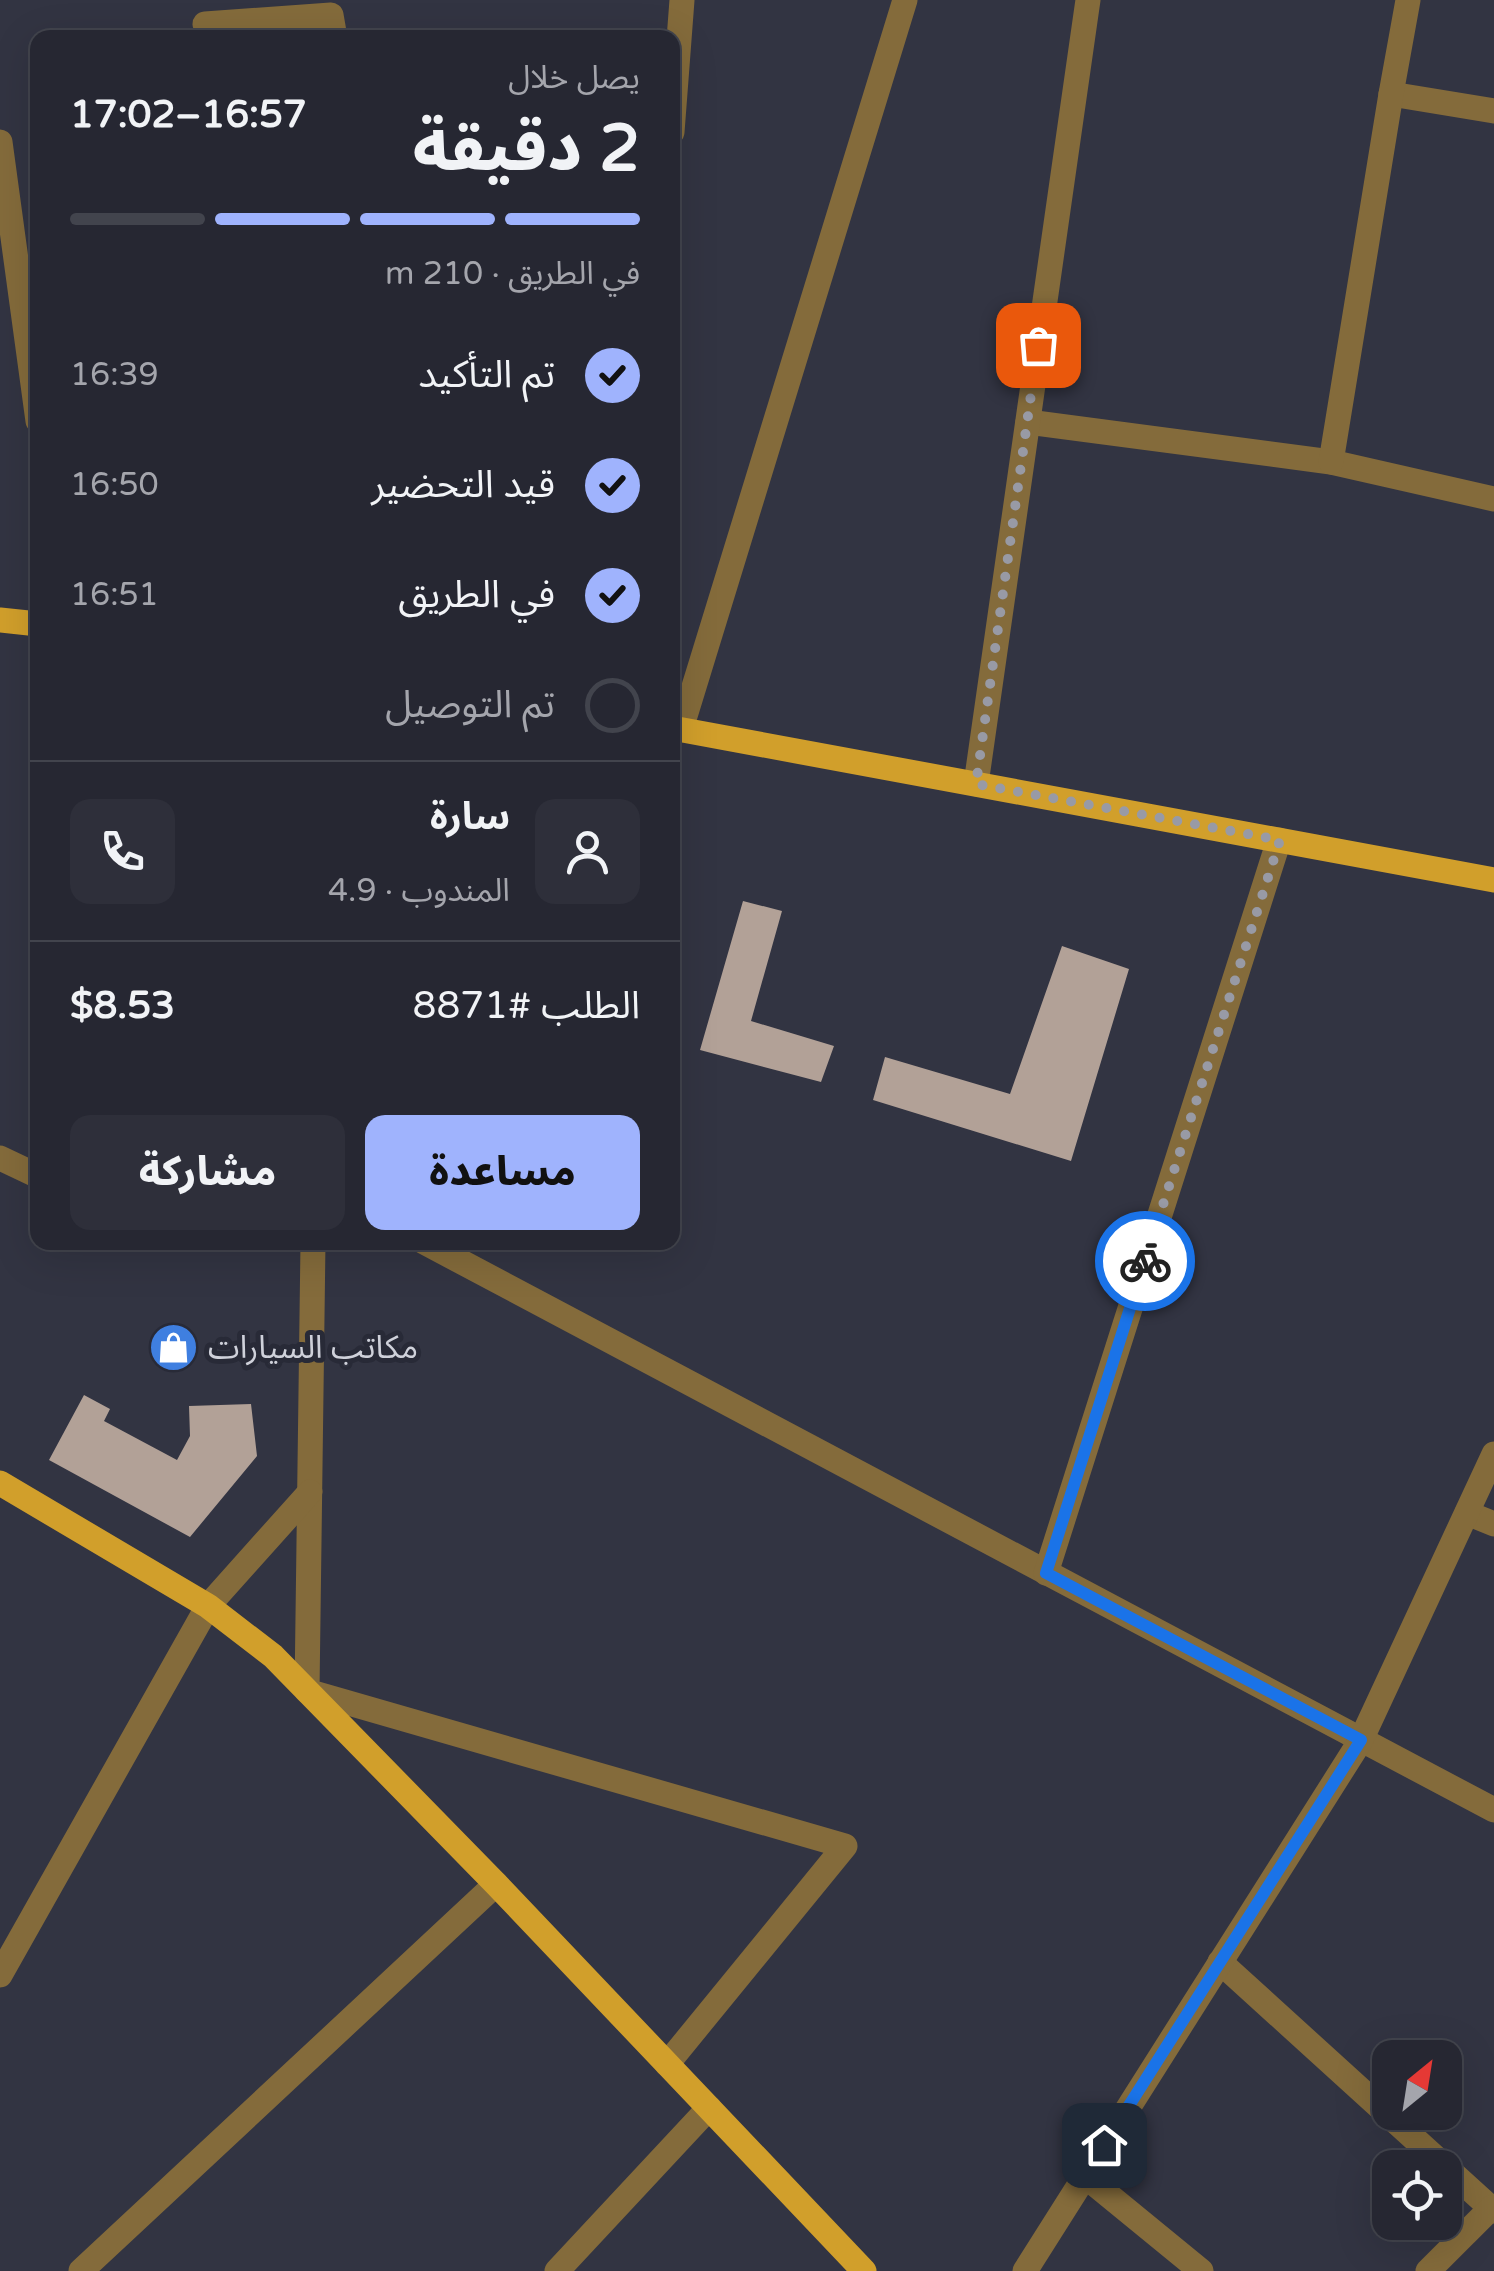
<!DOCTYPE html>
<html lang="ar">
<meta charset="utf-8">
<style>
:root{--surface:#262732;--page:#2e2f3a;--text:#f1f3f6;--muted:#a4a5ac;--line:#42444d;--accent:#9fb3fd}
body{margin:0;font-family:"Varela Round","Noto Sans Arabic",sans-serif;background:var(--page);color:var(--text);direction:rtl;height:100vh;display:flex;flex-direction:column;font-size:38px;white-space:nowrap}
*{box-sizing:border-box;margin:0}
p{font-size:32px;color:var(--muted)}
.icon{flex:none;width:55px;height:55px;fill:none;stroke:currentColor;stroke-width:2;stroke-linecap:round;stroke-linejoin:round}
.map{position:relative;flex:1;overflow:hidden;direction:ltr}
.side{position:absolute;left:30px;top:30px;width:650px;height:1220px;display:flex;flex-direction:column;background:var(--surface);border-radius:20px;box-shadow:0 10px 40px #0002,0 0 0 2px var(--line);direction:rtl}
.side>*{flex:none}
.needle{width:65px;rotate:30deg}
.buttons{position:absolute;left:1372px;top:2040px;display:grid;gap:20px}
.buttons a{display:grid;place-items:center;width:90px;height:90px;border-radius:20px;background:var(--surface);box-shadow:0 10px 40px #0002,0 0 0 2px var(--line);font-size:50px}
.pin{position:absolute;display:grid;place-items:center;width:85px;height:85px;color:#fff;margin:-42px;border-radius:20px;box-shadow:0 5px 15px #0006}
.courier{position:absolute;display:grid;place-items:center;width:100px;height:100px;margin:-50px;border:8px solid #1a73e8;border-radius:50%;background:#fff;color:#222;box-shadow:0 2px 12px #0007}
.summary em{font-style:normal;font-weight:800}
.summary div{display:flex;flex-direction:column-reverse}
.summary{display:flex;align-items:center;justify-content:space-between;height:170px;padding:0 40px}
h1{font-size:65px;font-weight:800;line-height:75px}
.bar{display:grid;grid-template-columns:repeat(4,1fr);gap:15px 10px;align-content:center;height:120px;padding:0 40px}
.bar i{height:12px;border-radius:8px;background:var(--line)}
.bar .selected{background:var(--accent)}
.bar p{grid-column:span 4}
.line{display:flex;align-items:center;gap:25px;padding:0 40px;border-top:2px solid var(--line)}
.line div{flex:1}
.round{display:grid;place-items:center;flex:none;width:105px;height:105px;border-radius:20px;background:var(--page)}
ol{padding:0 40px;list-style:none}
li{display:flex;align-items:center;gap:30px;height:110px}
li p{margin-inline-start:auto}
li .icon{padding:10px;border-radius:50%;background:var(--accent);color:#111;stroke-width:4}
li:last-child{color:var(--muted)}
li i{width:55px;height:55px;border:5px solid var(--line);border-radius:50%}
.cta{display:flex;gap:20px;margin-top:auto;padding:20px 40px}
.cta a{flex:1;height:115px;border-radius:20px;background:var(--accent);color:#111;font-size:40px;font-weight:800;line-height:115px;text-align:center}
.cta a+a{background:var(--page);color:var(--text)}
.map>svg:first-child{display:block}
.building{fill:#b2a197}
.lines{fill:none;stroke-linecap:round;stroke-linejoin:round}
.minor{stroke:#846b3b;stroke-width:25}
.major{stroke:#d19f2b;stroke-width:25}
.done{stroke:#989aa5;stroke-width:10;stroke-dasharray:0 18}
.route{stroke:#1a73e8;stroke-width:12}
.labels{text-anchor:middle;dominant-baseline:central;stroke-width:10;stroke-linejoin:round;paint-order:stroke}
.poi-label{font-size:32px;fill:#cfd1da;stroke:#282a37;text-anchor:start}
</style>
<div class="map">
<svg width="1494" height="2271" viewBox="0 0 1494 2271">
<rect width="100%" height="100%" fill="#323442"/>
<g class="building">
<polygon points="743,901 782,911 751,1021 834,1046 821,1082 700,1050"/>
<polygon points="1062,946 1129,969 1071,1161 873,1100 885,1057 1010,1094"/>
<polygon points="84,1395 110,1409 104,1421 177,1460 190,1436 189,1406 251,1404 257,1456 190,1537 49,1460"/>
</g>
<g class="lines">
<g class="minor">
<polyline points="205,24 331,15 335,38"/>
<polyline points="1391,94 1494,111"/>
<polyline points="672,132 682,0"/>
<polyline points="0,142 38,421"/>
<polyline points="1028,422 1331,462 1494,499"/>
<polyline points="1331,462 1391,94 1408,0"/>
<polyline points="681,729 905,0"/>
<polyline points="976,784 1088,0"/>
<polyline points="0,1158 38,1176"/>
<polyline points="313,1242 307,1691 845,1846 667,2064"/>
<polyline points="424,1242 1494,1810"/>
<polyline points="1467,1513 1494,1524"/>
<polyline points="1046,1573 1279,840"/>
<polyline points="1220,1962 1494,2211"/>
<polyline points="0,1975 208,1606 310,1492"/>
<polyline points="1085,2176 1201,2271"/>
<polyline points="81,2271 496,1884"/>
<polyline points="557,2271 709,2108"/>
<polyline points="1025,2271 1361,1740 1494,1454"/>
<polyline points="1428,2271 1491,2208"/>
</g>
<g class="major">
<polyline points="0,620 38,624"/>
<polyline points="672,728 1494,880"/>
<polyline points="0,1483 208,1606 273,1656 496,1884 864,2271"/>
</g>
</g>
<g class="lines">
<polyline class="done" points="1038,345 976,784 1280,840 1145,1261"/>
<polyline class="route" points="1104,2145 1361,1740 1046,1573 1145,1261"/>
</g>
<defs>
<symbol id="shop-disc" viewBox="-11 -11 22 22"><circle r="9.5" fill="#3f7fe0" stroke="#282a37"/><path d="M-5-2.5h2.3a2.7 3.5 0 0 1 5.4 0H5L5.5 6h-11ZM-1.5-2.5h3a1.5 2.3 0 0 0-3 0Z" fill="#fff"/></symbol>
</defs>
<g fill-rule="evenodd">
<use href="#shop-disc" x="146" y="1320" width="55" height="55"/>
</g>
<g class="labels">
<g class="poi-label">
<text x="208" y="1348">مكاتب السيارات</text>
</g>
</g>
</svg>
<div class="buttons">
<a><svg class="needle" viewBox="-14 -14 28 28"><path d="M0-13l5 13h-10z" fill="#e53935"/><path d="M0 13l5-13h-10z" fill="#a4a5ac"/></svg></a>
<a><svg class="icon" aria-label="locate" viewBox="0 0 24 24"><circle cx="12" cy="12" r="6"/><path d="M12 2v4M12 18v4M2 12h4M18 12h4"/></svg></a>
</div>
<div class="pin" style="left:1038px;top:345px;background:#ea580c"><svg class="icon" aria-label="bag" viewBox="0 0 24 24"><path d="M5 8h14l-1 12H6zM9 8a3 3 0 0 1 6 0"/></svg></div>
<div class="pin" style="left:1104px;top:2145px;background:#1f2937"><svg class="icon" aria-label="home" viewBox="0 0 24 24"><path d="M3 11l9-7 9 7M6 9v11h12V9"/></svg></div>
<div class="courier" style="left:1145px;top:1261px"><svg class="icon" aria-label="bike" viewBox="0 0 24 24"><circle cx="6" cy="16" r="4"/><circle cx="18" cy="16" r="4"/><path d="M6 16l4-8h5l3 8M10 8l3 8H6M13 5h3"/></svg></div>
<section class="side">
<div class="summary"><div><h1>2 دقيقة</h1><p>يصل خلال</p></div><em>16:57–17:02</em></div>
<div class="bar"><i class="selected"></i><i class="selected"></i><i class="selected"></i><i></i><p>في الطريق · 210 m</p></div>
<ol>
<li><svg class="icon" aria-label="check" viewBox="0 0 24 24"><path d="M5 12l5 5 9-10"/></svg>تم التأكيد<p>16:39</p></li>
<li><svg class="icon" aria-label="check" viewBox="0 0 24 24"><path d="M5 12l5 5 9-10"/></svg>قيد التحضير<p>16:50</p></li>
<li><svg class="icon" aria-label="check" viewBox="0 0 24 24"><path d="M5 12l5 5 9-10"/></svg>في الطريق<p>16:51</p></li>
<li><i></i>تم التوصيل</li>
</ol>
<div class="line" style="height:180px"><a class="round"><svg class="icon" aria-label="person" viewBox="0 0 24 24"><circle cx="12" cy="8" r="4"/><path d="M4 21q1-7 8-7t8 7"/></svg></a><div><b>سارة</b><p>المندوب · 4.9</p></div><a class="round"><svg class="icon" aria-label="phone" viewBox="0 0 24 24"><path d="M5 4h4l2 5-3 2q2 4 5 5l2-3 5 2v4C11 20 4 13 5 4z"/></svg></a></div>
<div class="line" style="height:130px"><div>الطلب #8871</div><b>$8.53</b></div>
<div class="cta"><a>مساعدة</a><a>مشاركة</a></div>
</section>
</div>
